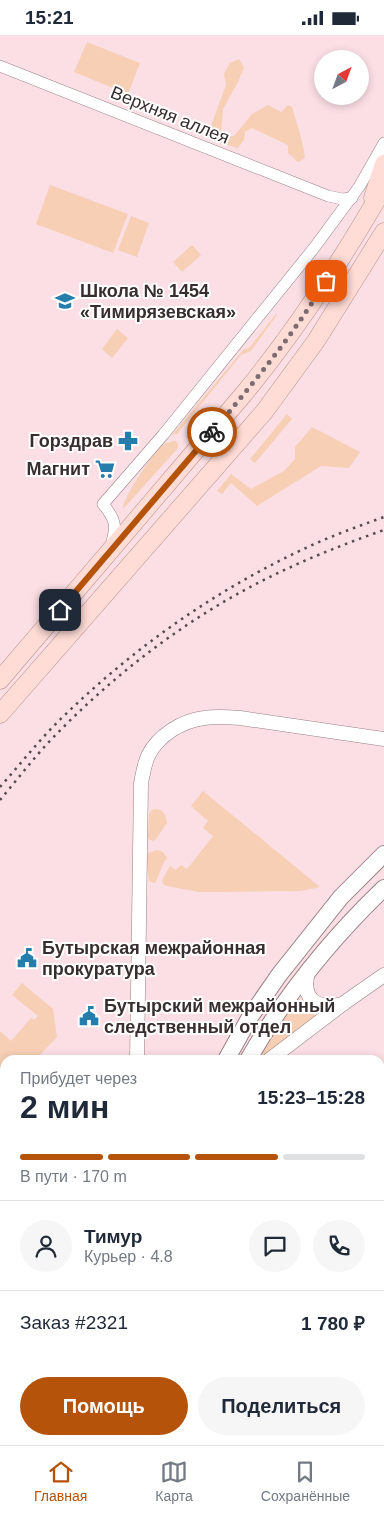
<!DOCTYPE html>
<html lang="ru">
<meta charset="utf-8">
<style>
:root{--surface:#fff;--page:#f6f6f7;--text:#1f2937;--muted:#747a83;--line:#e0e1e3;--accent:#b45309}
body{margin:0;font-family:Arial,sans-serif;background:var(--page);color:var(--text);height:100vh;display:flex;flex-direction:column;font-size:19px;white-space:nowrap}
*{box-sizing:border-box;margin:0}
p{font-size:16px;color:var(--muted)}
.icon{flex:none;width:28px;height:28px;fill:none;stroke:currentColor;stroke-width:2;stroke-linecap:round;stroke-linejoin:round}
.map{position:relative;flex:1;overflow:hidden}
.sheet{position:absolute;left:0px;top:1020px;width:385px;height:390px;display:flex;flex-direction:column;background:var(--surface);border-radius:15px 15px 0 0;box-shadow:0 2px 8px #0003}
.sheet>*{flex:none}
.needle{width:32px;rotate:41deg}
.buttons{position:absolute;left:314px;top:15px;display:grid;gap:10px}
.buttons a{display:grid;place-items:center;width:55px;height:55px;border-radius:50%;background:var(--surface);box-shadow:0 2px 8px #0003;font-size:25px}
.pin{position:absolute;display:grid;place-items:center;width:42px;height:42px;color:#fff;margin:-21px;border-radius:10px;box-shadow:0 2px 8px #0006}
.courier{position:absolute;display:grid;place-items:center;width:50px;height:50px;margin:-25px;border:4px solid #b45309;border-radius:50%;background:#fff;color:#222;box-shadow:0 1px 6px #0007}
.overview em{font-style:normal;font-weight:700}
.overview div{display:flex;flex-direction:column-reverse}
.overview{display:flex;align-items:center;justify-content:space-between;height:85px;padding:0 20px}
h1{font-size:32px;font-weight:700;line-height:38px}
.bar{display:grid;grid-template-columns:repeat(4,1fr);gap:8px 5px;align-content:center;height:60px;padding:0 20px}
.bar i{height:6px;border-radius:4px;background:var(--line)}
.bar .on{background:var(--accent)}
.bar p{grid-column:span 4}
.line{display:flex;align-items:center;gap:12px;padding:0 20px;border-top:1px solid var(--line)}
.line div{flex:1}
.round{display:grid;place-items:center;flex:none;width:52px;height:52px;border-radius:26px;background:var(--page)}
.action{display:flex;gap:10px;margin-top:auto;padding:10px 20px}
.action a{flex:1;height:58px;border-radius:30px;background:var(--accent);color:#fff;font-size:20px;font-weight:700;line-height:58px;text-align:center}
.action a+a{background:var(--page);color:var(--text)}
.status{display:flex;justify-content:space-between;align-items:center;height:35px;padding:0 25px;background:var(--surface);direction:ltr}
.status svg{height:14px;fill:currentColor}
.tabs{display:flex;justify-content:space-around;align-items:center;height:70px;border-top:1px solid var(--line);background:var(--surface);font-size:14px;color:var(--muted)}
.tabs a{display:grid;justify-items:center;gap:2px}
.tabs .on{color:var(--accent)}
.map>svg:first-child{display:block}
.green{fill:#f6cfb5}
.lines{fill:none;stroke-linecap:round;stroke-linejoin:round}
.minor-casing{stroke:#987f84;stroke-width:12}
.tertiary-casing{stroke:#987f84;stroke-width:15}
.secondary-casing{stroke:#987f84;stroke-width:18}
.primary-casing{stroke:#b9908a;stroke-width:19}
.minor{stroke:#fff;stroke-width:11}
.tertiary{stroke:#fff;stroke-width:14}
.secondary{stroke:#fff;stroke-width:16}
.primary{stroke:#ffdcd6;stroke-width:18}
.rail{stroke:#574b4d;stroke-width:2.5;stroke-dasharray:2.5 5;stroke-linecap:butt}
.done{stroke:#7c6c6f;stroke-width:5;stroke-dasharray:0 9}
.route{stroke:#b45309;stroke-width:6}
.labels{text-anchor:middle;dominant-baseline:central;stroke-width:4;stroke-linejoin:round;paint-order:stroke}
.street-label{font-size:18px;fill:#382e30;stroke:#fff}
.poi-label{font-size:18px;font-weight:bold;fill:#382e30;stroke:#fff;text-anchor:start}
</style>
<div class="status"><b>15:21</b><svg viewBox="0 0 49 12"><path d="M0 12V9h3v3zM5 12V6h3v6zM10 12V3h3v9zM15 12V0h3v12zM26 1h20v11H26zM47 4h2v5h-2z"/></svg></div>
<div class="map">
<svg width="384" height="1410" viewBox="0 0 384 1410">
<rect width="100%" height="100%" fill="#fbdfe5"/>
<g class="green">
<polygon points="87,7 140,28 128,59 74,37"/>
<path d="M239 24 244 33 237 49 223 74 221 98 227 101H234L252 79 268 70 281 77 288 70 292 72C297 89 303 106 305 123L298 127 288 118V110L252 93 245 97 244 105 238 113 220 108 204 100 201 92 211 91 226 50 224 39 230 28Z"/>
<polygon points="50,150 128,179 113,218 36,189"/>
<polygon points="131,181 149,188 137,222 118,215"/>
<polygon points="192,210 201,220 182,237 173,227"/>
<polygon points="276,279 277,280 251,316 241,320 177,399 172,400 244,314 249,313"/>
<polygon points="117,294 128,303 112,323 102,314"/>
<polygon points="287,379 292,384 255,428 250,424"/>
<polygon points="312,392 360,417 349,433 321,431 257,471 231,448 222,459 217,456 231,439 251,454 284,436 295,424 295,412"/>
<path d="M172 406H176L178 409V413L123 474C122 463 155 415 164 409 165 408 171 407 172 406Z"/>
<polygon points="203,756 320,852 301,856 220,857 199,857 167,851 163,849 162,845 170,831 176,835 181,830 187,834 213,801 203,793 208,786 191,771"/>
<path d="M155 774C163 774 166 780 167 788L156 804 153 806 150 805 148 802 149 779 152 775Z"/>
<polygon points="157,815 163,817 167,823 163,829 156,847 154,848 149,846 146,822 148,818"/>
<polygon points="22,948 53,974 57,1002 35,1025 5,1025 5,1066 0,1063 0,996 11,1006 31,983 34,985 38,981 12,960"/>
<polygon points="298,962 305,972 318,982 261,1025 259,1025 275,994"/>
<polygon points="5,1243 5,1288 0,1295 0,1250"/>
<polygon points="87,1405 133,1405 133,1410 84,1410"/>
</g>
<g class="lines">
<defs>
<g id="minor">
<polyline points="0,31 328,161 342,164 352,163"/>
<path d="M111 510C117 491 116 485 103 469L163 400 314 213 359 152 384 108"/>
</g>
<g id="tertiary">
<path d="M308 937C301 965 317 975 343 969"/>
<path d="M137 1025 141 748C143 739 144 730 148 721 158 700 182 686 204 683 216 681 228 682 240 683L384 704"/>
<polyline points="269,1025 344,968 384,940"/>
<polyline points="71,1410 75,1405"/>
</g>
<g id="secondary">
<polyline points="226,1025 250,982 279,940 341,862 384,819"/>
<path d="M248 1025C284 962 332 903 384 853"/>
<polyline points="140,1405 140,1410"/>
<polyline points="157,1410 157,1405"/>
</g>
<g id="primary">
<polyline points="373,163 384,129"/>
<path d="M0 645 242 361C296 296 342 225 384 152"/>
<polyline points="0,679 264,377 316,306 384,197"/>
</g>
</defs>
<use href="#minor" class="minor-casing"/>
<use href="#tertiary" class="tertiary-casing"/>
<use href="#secondary" class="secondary-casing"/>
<use href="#primary" class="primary-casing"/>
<use href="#minor" class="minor"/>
<use href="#tertiary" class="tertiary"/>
<use href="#secondary" class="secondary"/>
<use href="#primary" class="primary"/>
<g class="rail">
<path d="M0 752C23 726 44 699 69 676 140 608 221 552 310 511 334 500 359 491 384 482"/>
<path d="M0 765C15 747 30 728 46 710 111 641 190 580 276 539 311 522 347 508 384 495"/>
</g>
</g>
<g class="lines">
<path class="done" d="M212 397C253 349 293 300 326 246"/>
<polyline class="route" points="60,575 212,397"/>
</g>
<defs>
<symbol id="school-bare" viewBox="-9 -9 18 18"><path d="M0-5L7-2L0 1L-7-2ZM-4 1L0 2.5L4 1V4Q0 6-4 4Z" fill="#257dac" stroke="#fff" stroke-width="2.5" paint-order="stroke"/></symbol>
<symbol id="pharmacy-bare" viewBox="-9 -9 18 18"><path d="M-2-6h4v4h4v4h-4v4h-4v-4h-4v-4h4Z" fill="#257dac" stroke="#fff" stroke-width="2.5" paint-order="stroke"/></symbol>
<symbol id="supermarket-bare" viewBox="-9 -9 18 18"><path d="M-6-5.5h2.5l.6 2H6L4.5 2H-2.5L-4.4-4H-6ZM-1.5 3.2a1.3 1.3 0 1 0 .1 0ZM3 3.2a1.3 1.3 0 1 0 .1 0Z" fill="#257dac" stroke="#fff" stroke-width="2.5" paint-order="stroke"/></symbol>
<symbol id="civic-bare" viewBox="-9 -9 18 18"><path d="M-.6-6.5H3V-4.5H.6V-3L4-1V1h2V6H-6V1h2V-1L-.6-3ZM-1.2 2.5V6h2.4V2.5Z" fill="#257dac" stroke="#fff" stroke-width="2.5" paint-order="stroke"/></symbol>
</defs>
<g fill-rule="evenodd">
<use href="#school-bare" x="51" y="252" width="28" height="28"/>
<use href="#pharmacy-bare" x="114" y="392" width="28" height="28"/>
<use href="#supermarket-bare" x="91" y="420" width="28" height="28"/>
<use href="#civic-bare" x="13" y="909" width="28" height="28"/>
<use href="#civic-bare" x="75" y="967" width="28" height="28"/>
</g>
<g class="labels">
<g class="street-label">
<text transform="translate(170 80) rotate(22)">Верхняя аллея</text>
</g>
<g class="poi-label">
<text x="80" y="256">Школа № 1454<tspan x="80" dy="21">«Тимирязевская»</tspan></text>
<text x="113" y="406" text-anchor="end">Горздрав</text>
<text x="90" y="434" text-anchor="end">Магнит</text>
<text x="42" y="913">Бутырская межрайонная<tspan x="42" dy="21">прокуратура</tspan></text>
<text x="104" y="971">Бутырский межрайонный<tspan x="104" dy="21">следственный отдел</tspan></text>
</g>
</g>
</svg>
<div class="buttons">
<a><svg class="needle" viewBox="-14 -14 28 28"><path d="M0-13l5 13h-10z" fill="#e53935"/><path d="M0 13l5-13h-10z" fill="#747a83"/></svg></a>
</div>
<div class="pin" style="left:326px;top:246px;background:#ea580c"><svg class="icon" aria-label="bag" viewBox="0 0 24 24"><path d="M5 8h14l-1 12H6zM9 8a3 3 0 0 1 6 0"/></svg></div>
<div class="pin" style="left:60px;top:575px;background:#1f2937"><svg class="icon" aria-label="home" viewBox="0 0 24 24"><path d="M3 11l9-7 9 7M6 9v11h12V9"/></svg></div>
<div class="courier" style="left:212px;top:397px"><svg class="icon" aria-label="bike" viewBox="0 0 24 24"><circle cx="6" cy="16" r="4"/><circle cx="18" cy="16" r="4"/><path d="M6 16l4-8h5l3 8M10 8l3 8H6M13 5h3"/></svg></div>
<section class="sheet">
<div class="overview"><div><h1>2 мин</h1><p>Прибудет через</p></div><em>15:23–15:28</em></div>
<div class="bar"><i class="on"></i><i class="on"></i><i class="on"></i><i></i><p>В пути · 170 m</p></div>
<div class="line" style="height:90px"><a class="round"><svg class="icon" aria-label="person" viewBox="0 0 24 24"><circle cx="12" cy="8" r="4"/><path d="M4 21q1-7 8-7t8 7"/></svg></a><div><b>Тимур</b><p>Курьер · 4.8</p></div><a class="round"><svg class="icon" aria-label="chat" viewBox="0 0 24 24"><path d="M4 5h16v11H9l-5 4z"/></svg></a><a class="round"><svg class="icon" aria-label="phone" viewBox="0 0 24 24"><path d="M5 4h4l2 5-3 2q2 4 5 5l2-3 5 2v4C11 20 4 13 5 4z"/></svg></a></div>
<div class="line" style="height:65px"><div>Заказ #2321</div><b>1 780 ₽</b></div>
<div class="action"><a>Помощь</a><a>Поделиться</a></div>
</section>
</div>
<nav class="tabs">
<a class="on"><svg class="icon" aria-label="home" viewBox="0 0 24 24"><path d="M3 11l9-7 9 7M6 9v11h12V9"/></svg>Главная</a>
<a><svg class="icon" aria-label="map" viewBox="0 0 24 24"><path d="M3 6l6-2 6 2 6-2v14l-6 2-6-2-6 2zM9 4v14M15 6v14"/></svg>Карта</a>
<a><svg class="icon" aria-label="saved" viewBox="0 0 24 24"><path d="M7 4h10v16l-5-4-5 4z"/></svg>Сохранённые</a>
</nav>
